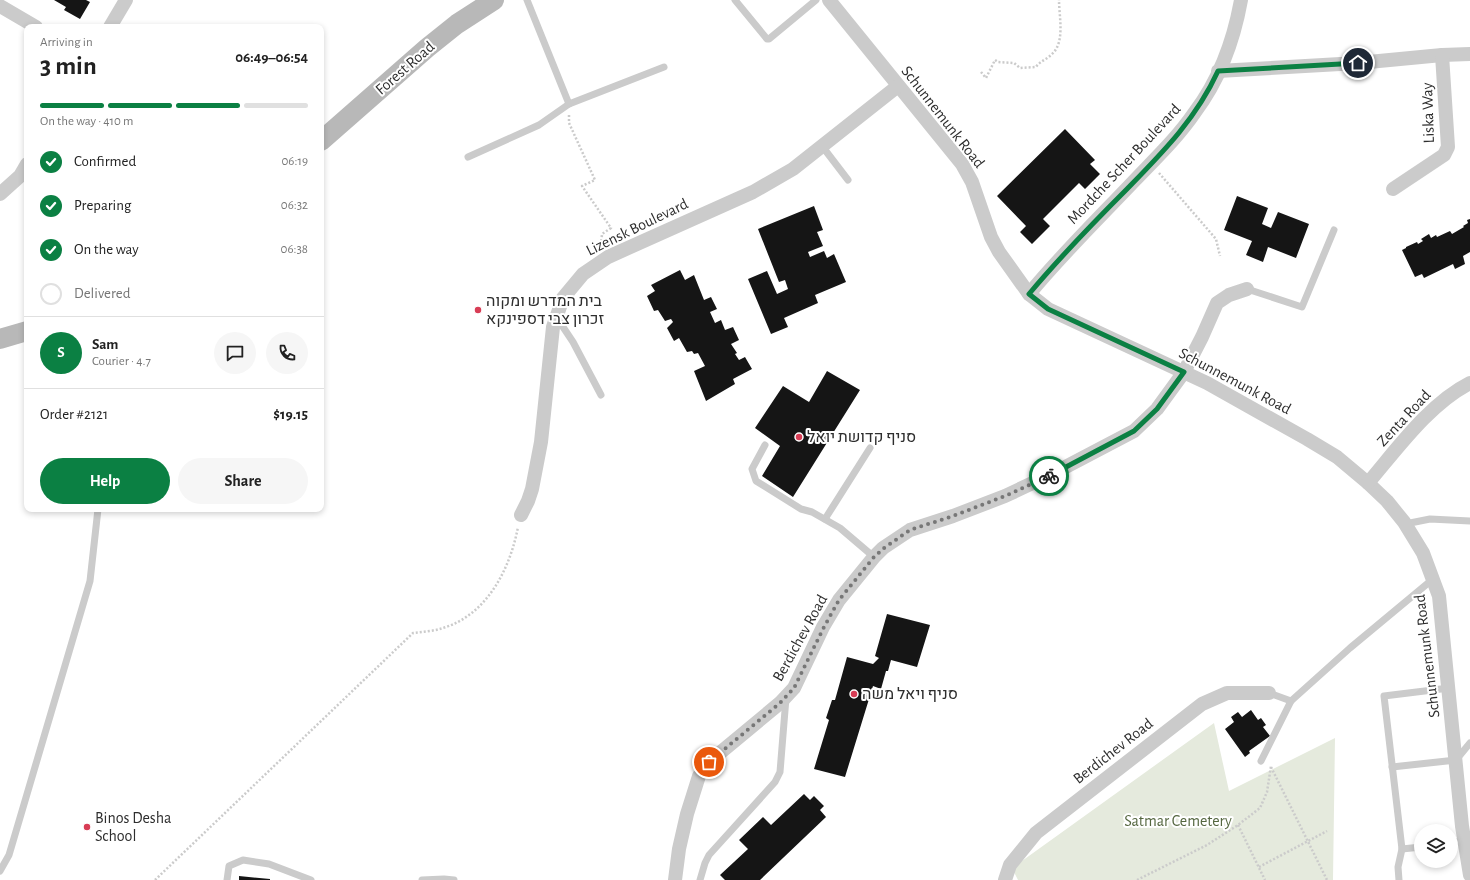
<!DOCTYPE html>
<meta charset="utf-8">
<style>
:root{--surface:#fff;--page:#f6f6f6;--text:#222;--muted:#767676;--line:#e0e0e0;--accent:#0b8043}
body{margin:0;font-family:"Alegreya Sans",Heebo,sans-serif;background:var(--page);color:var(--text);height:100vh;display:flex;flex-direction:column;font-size:15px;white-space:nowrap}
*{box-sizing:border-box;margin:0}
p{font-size:13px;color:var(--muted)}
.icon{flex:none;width:22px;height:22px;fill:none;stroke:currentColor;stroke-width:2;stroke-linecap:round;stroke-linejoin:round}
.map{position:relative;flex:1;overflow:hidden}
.side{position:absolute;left:24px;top:24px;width:300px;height:488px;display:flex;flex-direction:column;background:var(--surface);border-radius:8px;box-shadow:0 2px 6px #0003}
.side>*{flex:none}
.controls{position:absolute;left:1414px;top:824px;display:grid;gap:8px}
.controls a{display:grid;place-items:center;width:44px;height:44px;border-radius:50%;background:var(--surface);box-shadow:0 2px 6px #0003;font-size:20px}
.pin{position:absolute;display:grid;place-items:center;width:34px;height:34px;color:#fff;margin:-17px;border:2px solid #fff;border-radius:50%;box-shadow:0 1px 4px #0007}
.courier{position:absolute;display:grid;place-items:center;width:40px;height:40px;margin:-20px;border:3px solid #0b8043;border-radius:50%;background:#fff;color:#222;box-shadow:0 1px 5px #0007}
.summary em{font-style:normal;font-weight:600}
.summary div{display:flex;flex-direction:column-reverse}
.summary{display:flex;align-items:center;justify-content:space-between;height:68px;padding:0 16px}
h1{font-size:26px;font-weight:600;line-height:30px}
.bar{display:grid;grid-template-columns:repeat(4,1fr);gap:6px 4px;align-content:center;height:48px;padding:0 16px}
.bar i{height:5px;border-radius:3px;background:var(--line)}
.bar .selected{background:var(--accent)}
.bar p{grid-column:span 4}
.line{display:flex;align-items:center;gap:10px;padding:0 16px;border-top:1px solid var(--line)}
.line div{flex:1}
.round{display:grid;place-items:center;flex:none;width:42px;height:42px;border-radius:21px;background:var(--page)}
ol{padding:0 16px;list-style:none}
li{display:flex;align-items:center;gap:12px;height:44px}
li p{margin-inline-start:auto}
li .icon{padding:4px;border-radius:50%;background:var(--accent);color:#fff;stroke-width:4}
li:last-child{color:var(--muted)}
li i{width:22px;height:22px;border:2px solid var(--line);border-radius:50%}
.cta{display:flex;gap:8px;margin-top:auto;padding:8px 16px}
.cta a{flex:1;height:46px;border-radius:24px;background:var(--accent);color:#fff;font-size:16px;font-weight:600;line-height:46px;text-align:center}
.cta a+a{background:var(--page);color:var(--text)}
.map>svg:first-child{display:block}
.green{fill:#e5eadd}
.building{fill:#151515}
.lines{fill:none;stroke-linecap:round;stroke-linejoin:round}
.path{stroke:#cbcbcb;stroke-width:2.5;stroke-dasharray:2 2;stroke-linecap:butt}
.lane{stroke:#cbcbcb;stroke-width:7}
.street{stroke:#cbcbcb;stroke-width:14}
.secondary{stroke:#b8b8b8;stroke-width:20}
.done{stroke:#777;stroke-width:4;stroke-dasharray:0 7.2}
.route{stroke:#0b8043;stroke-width:5}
.poi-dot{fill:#d83d55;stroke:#fff;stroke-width:1.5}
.labels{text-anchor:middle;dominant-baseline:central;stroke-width:4;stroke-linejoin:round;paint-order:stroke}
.street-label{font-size:16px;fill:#2e2e2e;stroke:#fff}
.poi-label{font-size:16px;fill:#2e2e2e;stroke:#fff;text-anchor:start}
.park-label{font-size:16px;fill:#54663f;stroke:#fff}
</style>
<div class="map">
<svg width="1470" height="880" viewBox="0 0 1470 880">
<rect width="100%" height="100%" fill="#fff"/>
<polygon class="green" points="1214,723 1229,791 1335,738 1333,880 1018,880 1012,868"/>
<g class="building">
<polygon points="54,0 86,0 90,2 80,19 64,10 66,7"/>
<polygon points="1065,129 1095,160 1090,164 1100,174 1085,189 1079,183 1043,219 1050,226 1032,244 1020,232 1026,226 997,196"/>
<polygon points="1237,196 1268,208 1262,224 1271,228 1278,212 1309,224 1296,258 1268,247 1263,262 1246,255 1252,241 1224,230"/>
<polygon points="814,206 823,230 817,232 823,246 808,252 810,257 824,251 827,258 834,254 846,282 815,295 818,303 784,318 788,327 771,334 748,279 767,271 777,294 788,289 785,280 779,282 758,229"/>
<polygon points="1470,219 1470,252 1463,256 1465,264 1455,269 1453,264 1424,278 1422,274 1415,277 1402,250 1406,248 1406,247 1417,242 1418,244 1423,241 1421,239 1429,234 1431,238 1436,235 1437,237 1450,231 1452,234 1464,227 1463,226 1468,223 1467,220"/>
<polygon points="680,270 685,280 694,275 704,300 711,297 717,309 710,312 715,323 721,320 725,330 733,327 739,340 731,344 737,353 735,354 739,360 745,357 752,369 733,379 735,384 706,401 694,371 705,366 698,353 694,354 692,351 687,352 679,338 674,341 667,328 673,322 671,319 665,321 658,310 654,311 647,296 655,291 651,285"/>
<polygon points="827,371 860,390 793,497 762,476 780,446 755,428 783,386 809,402"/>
<polygon points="887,614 930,625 917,667 891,660 888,671 886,671 881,689 873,686 845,777 814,769 829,720 826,718 832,700 835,700 847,657 873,664 879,658 875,656"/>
<polygon points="1251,710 1258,720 1261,718 1266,725 1263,727 1270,736 1249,751 1250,753 1245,757 1225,729 1234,722 1231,717 1238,712 1242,717"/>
<polygon points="804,794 810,800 814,796 824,806 820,810 826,817 760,880 725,880 720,875 748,849 739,840 763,817 771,825"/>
<polygon points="239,876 270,879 270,880 239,880"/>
</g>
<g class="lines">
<g class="path">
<path d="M981 72 986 78 995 60 998 62 1014 63 1020 68 1036 67C1040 61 1048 59 1053 53 1065 41 1059 16 1059 0"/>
<polyline points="569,115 569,123 595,180 582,186 611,228 602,234 601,246"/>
<polyline points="1159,173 1216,239 1220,256"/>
<polyline points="1271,767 1327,880"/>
<polyline points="1238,825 1265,880"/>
<polyline points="1259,867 1327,831"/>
<path d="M155 880 413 633C423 632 434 631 443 628 487 615 510 569 518 527"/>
<polyline points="1137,880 1207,845 1238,825 1260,808 1267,792 1271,766"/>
</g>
<g class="lane">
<polyline points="527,0 569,104"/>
<polyline points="735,0 767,39 769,39 816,0"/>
<polyline points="822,146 848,180"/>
<polyline points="468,157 539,125 569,104 664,67"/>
<polyline points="1247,289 1302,307 1334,230"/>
<polyline points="557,318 573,342 601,395"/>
<polyline points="765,445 752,469 756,481 801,509 812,512 840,528 874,557"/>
<polyline points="825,519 870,448"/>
<polyline points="1405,524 1430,519 1470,521"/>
<polyline points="1269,693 1291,701 1350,648 1433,579"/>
<polyline points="1261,761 1291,701"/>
<polyline points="1392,767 1456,760 1470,743"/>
<polyline points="1451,842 1464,841"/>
<polyline points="1402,849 1421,847"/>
<polyline points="0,871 9,855 90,581 98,509"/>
<polyline points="227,880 229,866 243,860 269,864 311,880"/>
<polyline points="422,880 444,879 454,880"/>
<polyline points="700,880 705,863 709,855 775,782 780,772 786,698"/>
<polyline points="1399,880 1398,867 1402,849 1384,696 1449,688"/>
</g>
<g class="street">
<polyline points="829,0 962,164 972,182 991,237 999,252 1029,294 1048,309 1207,383 1307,439 1337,457 1368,483 1387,501 1404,522 1423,553 1439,596 1462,826 1470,875"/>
<polyline points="0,6 36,27"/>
<polyline points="110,27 126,0"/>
<polyline points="1218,71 1358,63 1442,55 1470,54"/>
<polyline points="1393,189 1444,155 1448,147 1442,55"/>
<polyline points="0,194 20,176 27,164"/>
<path d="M1029 294C1062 254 1099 218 1135 180 1156 158 1178 137 1195 112 1219 80 1234 39 1241 0"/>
<path d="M1368 483C1397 449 1430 403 1470 383"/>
<polyline points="521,515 528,501 532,489 541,442 553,327 563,298 583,274 608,257 753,192 793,169 898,86"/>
<polyline points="675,880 679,849 687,814 699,776 709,762 780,703 794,688 823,627 839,600 874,557 883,548 910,530 953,516 1005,496 1054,473 1134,431 1157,409 1184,372 1202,337 1217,303 1229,295 1247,289"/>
<polyline points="1005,880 1010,865 1036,833 1202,704 1227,693 1269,693"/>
</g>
<g class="secondary">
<polyline points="321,141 427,48 457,24 494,0"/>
<polyline points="0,339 27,331"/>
</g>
</g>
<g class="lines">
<polyline class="done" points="709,762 780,703 794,688 824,627 839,600 874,557 884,548 910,530 953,516 1005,496 1049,476"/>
<path class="route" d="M1049 476 1134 431 1157 409 1184 372 1048 309 1029 294C1060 257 1093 223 1127 189 1163 152 1196 119 1218 71L1358 63"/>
</g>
<g class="poi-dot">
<circle cx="478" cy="310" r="4"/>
<circle cx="799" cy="437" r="4"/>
<circle cx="854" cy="694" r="4"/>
<circle cx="87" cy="827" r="4"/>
</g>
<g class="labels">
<g class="street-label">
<text transform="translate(405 68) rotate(-41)">Forest Road</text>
<text transform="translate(1428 113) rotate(-92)">Liska Way</text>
<text transform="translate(943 117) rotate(52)">Schunnemunk Road</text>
<text transform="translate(1124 164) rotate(-47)">Mordche Scher Boulevard</text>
<text transform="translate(637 227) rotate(-26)">Lizensk Boulevard</text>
<text transform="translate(1235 381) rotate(28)">Schunnemunk Road</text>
<text transform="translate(1404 418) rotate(-47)">Zenta Road</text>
<text transform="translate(800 638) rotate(-61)">Berdichev Road</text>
<text transform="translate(1427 656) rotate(-97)">Schunnemunk Road</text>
<text transform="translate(1113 751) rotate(-38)">Berdichev Road</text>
</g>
<g class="poi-label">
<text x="486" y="301">בית המדרש ומקוה<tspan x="486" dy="18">זכרון צבי דספינקא</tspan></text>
<text x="807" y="437">סניף קדושת יואל</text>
<text x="862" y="694">סניף ויאל משה</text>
<text x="95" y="818">Binos Desha<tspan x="95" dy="18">School</tspan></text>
</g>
<g class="park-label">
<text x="1178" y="821">Satmar Cemetery</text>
</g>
</g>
</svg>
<div class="controls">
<a><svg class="icon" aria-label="layers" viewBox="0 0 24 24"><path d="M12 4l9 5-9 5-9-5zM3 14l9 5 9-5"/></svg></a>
</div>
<div class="pin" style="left:709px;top:762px;background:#ea580c"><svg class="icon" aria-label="bag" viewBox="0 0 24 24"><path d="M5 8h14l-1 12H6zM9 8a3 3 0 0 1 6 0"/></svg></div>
<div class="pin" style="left:1358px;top:63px;background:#1f2937"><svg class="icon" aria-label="home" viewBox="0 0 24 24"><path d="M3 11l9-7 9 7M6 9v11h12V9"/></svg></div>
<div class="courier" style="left:1049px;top:476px"><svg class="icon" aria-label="bike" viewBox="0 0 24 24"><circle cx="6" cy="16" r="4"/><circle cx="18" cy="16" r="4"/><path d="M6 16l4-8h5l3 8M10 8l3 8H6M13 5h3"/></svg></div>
<section class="side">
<div class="summary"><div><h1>3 min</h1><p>Arriving in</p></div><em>06:49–06:54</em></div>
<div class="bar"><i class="selected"></i><i class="selected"></i><i class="selected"></i><i></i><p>On the way · 410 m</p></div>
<ol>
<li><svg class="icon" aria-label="check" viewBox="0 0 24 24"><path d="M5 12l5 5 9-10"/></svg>Confirmed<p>06:19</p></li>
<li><svg class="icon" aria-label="check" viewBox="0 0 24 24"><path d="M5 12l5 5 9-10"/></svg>Preparing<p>06:32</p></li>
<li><svg class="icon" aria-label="check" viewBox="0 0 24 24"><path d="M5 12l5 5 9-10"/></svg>On the way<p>06:38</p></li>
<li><i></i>Delivered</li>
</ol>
<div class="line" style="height:72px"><b class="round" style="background:var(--accent);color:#fff">S</b><div><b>Sam</b><p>Courier · 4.7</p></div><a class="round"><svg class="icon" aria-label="chat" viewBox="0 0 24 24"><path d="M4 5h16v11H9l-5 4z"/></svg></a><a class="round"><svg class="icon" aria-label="phone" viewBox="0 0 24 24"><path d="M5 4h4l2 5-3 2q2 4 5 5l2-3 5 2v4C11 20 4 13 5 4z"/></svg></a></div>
<div class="line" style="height:52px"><div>Order #2121</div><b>$19.15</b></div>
<div class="cta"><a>Help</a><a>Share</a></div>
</section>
</div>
